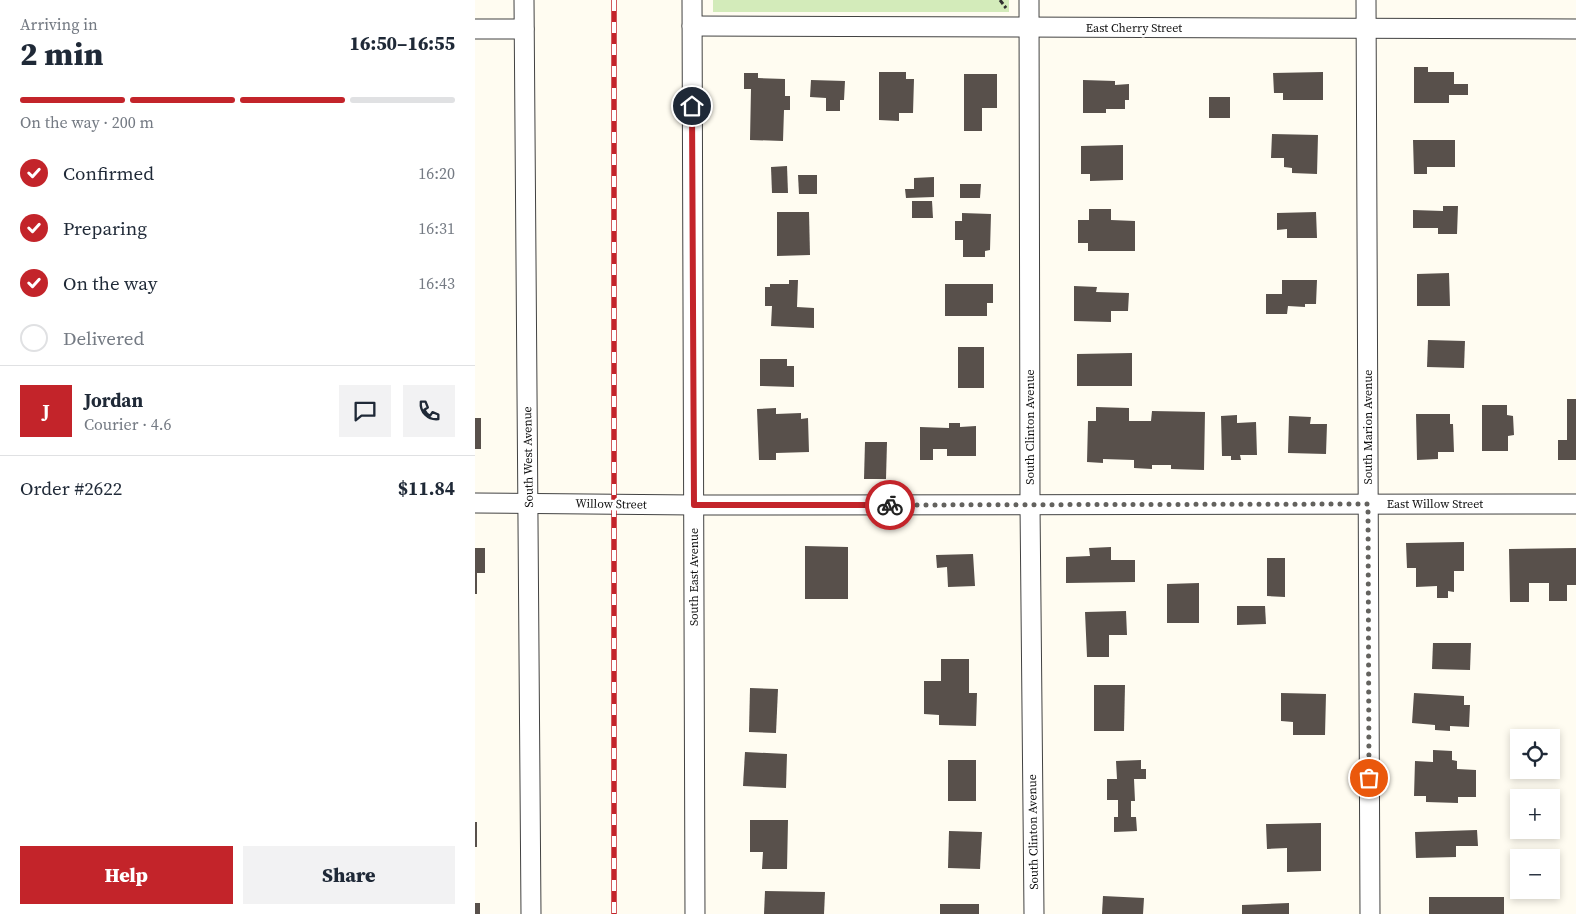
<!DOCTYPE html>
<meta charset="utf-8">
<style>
:root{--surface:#fff;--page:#f2f2f3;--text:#1f2937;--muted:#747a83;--line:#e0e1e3;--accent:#c3242a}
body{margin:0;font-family:"Source Serif 4",serif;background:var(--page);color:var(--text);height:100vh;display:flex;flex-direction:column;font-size:19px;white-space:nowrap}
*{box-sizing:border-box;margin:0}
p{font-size:16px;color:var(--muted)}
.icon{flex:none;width:28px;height:28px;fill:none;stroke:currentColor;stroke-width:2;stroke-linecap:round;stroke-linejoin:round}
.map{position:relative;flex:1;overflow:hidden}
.details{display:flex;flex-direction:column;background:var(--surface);width:475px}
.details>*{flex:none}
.tools{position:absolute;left:1035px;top:729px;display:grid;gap:10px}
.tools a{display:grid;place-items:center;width:50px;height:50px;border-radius:0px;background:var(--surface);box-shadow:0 2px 8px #0003;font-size:25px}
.pin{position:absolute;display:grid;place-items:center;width:42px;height:42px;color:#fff;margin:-21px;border:2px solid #fff;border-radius:50%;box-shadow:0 1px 5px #0007}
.courier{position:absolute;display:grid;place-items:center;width:50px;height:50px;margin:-25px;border:4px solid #c3242a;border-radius:50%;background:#fff;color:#222;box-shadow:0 1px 6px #0007}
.headline em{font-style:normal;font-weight:800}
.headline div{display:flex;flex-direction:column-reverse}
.headline{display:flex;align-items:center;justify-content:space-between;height:85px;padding:0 20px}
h1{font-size:32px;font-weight:800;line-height:38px}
.bar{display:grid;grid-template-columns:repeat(4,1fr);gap:8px 5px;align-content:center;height:60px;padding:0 20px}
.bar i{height:6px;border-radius:4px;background:var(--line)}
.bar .active{background:var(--accent)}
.bar p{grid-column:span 4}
.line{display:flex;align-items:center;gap:12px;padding:0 20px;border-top:1px solid var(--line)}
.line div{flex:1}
.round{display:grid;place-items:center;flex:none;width:52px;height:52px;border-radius:0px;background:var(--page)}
ol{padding:0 20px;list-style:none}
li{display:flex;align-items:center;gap:15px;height:55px}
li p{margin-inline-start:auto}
li .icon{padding:5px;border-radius:50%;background:var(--accent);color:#fff;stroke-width:4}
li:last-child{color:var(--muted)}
li i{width:28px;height:28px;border:2px solid var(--line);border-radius:50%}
.primary-button{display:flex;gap:10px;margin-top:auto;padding:10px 20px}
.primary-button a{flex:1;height:58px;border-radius:0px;background:var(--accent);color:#fff;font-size:20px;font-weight:800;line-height:58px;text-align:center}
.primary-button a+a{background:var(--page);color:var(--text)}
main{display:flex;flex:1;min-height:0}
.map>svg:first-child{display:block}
.green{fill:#d3ebba}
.building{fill:#58504b}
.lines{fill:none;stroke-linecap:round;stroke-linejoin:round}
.minor-casing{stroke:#424242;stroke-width:21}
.path{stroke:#313131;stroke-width:3;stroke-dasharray:5 2.5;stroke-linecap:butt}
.minor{stroke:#fff;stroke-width:19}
.rail-casing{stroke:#c3242a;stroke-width:5.5}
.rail{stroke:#fff;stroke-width:4;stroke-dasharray:11;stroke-linecap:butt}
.done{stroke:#63625e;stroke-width:5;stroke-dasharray:0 9}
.route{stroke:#c3242a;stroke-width:6}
.labels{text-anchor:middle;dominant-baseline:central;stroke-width:5;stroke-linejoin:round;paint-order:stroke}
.street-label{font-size:12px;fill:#0f0f0f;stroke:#fff}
</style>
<main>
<section class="details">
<div class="headline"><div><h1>2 min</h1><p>Arriving in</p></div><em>16:50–16:55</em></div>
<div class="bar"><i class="active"></i><i class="active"></i><i class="active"></i><i></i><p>On the way · 200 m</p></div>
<ol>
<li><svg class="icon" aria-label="check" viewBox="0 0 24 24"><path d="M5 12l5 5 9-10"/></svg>Confirmed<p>16:20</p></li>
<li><svg class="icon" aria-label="check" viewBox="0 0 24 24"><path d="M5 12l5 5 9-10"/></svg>Preparing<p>16:31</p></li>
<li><svg class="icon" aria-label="check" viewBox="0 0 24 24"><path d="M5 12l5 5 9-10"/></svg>On the way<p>16:43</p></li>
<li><i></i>Delivered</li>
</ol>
<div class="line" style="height:90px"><b class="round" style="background:var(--accent);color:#fff">J</b><div><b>Jordan</b><p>Courier · 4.6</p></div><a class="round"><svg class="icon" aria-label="chat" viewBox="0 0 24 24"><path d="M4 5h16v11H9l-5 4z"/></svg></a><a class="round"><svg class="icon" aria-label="phone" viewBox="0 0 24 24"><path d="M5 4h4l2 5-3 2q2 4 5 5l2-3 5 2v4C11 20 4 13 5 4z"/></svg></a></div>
<div class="line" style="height:65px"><div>Order #2622</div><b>$11.84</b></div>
<div class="primary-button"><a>Help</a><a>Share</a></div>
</section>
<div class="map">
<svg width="1101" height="914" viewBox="0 0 1101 914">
<rect width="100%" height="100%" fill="#fffcf1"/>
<rect class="green" x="238" y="0" width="296" height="12"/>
<g class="building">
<polygon points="939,67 953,67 953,72 979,72 979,84 993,84 993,95 974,95 974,103 939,103"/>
<polygon points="404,72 431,72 431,79 439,79 438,113 424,113 424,121 404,120"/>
<polygon points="848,72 848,100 808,100 808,93 799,93 798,73"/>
<polygon points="269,73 283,73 283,78 310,79 310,96 315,96 315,110 309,110 308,141 275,140 276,89 269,89"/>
<polygon points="489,74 522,74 522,108 507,108 507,131 489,131"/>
<polygon points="336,80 370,81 369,100 365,100 365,111 351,111 351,98 335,97"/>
<polygon points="608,80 640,81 640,85 654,84 654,100 650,100 650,109 631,109 631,113 608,113"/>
<rect x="734" y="97" width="21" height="21"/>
<polygon points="797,134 843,135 842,174 817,173 817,168 809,167 809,158 796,158"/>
<polygon points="938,140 980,140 980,167 952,167 952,174 939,174"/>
<polygon points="648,145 648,180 615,181 615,174 606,174 606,146"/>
<polygon points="312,166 313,193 297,193 296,167"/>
<polygon points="323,175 342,175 342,194 324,194"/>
<polygon points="459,177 459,197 431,198 430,189 439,189 439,178"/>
<polygon points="485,184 506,184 505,198 485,198"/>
<polygon points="437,201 457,201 458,218 437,218"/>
<polygon points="968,206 983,206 982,234 963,234 963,228 938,228 938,210 968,211"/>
<polygon points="614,209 636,209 636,220 660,221 660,251 613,251 613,243 603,243 603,220 614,220"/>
<polygon points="302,212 334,212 335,255 302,256"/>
<polygon points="841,212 842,238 812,238 812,229 802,230 802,213"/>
<polygon points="487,213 516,214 515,250 510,251 510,257 488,257 488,240 480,240 480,221 487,221"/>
<polygon points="974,273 975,306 942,306 942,274"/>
<polygon points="314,280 323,280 322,307 339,308 339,328 296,326 297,306 290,306 290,287 295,287 295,284 314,284"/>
<polygon points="807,280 842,280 841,304 830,304 830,307 813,306 812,314 791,314 791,294 807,294"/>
<polygon points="470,284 518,284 518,303 512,303 512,316 470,316"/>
<polygon points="599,286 622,287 621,292 654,293 653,311 636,311 636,322 599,321"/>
<polygon points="953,340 990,341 989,368 952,367"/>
<rect x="483" y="347" width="26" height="41"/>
<polygon points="657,353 657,386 602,386 602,354"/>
<polygon points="285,359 312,359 312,366 319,366 319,387 285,386"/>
<polygon points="1092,399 1101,399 1101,460 1083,460 1083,440 1092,440"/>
<polygon points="1007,405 1032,405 1032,415 1038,416 1039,435 1033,436 1033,451 1007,451"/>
<polygon points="621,407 654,408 654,421 676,421 677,411 730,412 729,470 696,469 696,465 677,465 677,469 659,468 659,460 628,459 628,463 612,462 613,421 621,421"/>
<polygon points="301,408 301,414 326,413 326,419 333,418 334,452 301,453 301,460 284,460 282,409"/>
<polygon points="941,414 975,414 975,424 978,424 979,452 963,452 963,459 942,460"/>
<polygon points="762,415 762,423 781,422 782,455 765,455 766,460 756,460 756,456 747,456 746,416"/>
<polygon points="814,416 836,417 835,424 852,424 851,454 813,453"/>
<rect x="0" y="418" width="6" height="31"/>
<polygon points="474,423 485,423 485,427 501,426 501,456 472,456 472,449 458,449 458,460 445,460 445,427 474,428"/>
<polygon points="390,442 412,442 411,479 389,479"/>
<polygon points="989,542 989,571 979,571 979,592 973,591 973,598 962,598 962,586 941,587 941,568 932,568 931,543"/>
<polygon points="330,546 373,547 373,599 330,599"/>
<polygon points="636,547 636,560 660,560 660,582 591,583 591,557 615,556 614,548"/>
<polygon points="0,548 10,548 10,573 2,573 2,594 0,594"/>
<polygon points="1101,548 1101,585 1092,585 1092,601 1074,601 1074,583 1054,583 1054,602 1035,602 1034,549"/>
<polygon points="498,554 500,586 473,587 472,567 462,568 461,555"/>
<polygon points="792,558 810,558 810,597 792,596"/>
<polygon points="724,583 724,623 692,623 692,584"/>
<polygon points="762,606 790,606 791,624 762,625"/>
<polygon points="651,611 652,635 634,635 634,657 612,657 610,612"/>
<polygon points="958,643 996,643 995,670 957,669"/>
<polygon points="466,659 494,659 494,693 502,693 501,726 464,725 464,715 449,714 449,681 466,681"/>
<polygon points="619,685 650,685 649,731 619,731"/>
<polygon points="275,688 303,689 301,733 274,732"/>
<polygon points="806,693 851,694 850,735 818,735 818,722 806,721"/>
<polygon points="939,693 989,696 989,705 995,705 994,727 975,726 975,731 960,730 960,725 937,723"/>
<polygon points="958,750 977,751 977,760 982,761 982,769 1001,770 1001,797 983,797 983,803 951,802 951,796 939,796 940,761 958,762"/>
<polygon points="270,752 312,754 311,788 268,786"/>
<rect x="473" y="760" width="28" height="41"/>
<polygon points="666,760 666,769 671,769 671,779 659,779 660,801 656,801 656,817 661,817 662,831 639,832 639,817 643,817 643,800 632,800 632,779 642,779 641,761"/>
<polygon points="275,820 313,820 312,869 287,869 288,852 275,852"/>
<rect x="0" y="822" width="2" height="25"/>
<polygon points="846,823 846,871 812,872 812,848 792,849 791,824"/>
<polygon points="1002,830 1003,846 981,846 981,857 941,858 940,832"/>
<polygon points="474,831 507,832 505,869 473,868"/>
<polygon points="290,891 350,892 349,914 289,914"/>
<polygon points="628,896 669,898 668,914 627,914"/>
<rect x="954" y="897" width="75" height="17"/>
<rect x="0" y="903" width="5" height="11"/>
<polygon points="814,903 814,914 767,914 767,905"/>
<rect x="465" y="904" width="39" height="10"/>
</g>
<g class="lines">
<defs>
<g id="minor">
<polyline points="49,0 56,914"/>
<polyline points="217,0 220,914"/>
<polyline points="554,0 555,505 559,914"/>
<polyline points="891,0 895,914"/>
<polyline points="217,26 1101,29"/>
<polyline points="0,29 49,29"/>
<polyline points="0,503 219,505 1101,504"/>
</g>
</defs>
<use href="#minor" class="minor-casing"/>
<polyline class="path" points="525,0 531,8"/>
<use href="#minor" class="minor"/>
<defs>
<polyline id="rail" points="139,0 139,914"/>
</defs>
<use href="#rail" class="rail-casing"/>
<use href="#rail" class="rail"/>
</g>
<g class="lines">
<polyline class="done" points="415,505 893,504 894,778"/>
<polyline class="route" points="217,106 219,505 415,505"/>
</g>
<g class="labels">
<g class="street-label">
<text x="659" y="28">East Cherry Street</text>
<text transform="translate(555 427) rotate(-90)">South Clinton Avenue</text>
<text transform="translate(893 427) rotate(-90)">South Marion Avenue</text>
<text transform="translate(53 457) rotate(-91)">South West Avenue</text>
<text transform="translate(136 504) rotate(1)">Willow Street</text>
<text x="960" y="504">East Willow Street</text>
<text transform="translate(219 577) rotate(-90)">South East Avenue</text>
<text transform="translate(558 832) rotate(-91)">South Clinton Avenue</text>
</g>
</g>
</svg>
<div class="tools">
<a><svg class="icon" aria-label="locate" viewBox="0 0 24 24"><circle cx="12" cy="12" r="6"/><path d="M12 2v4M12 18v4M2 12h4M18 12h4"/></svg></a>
<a>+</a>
<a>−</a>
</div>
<div class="pin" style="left:894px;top:778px;background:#ea580c"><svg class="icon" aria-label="bag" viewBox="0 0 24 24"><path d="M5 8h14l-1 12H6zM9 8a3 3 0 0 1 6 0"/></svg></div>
<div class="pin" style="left:217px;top:106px;background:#1f2937"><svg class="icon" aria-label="home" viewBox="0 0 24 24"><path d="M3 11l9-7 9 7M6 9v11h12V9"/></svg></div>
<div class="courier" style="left:415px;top:505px"><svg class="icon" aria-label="bike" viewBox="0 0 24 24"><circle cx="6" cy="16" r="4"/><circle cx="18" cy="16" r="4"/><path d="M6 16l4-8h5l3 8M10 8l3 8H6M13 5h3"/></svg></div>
</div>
</main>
